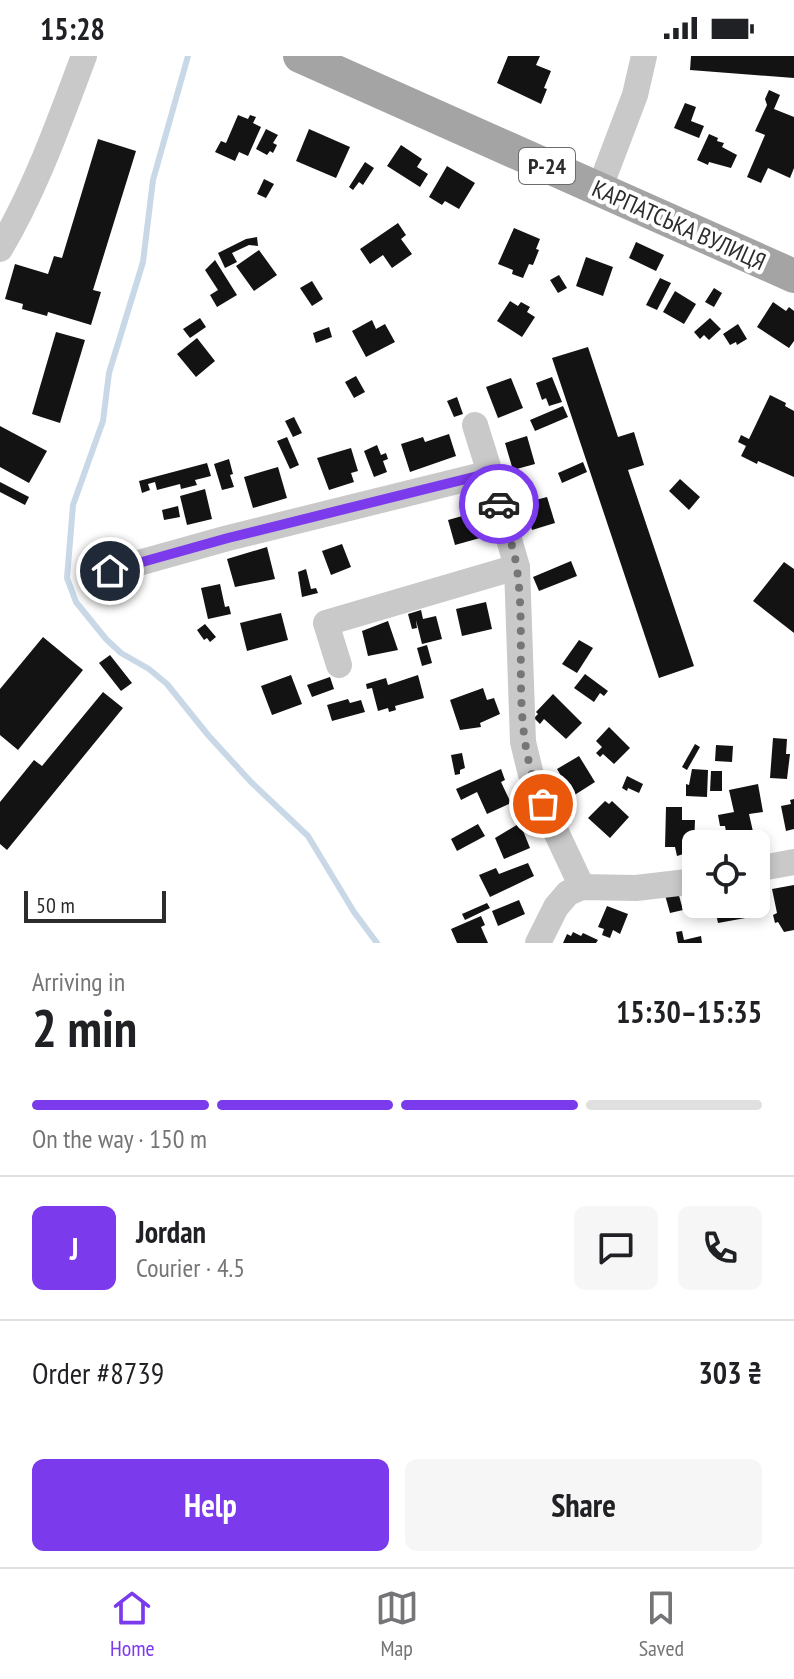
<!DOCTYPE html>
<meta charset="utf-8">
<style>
:root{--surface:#fff;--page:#f6f6f6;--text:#202124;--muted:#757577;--line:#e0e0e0;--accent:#7c3aed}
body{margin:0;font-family:"PT Sans Narrow",sans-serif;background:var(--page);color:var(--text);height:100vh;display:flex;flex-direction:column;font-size:30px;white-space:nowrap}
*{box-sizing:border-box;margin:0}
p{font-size:26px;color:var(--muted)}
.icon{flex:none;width:44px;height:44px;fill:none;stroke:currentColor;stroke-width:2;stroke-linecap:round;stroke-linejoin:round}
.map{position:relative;height:887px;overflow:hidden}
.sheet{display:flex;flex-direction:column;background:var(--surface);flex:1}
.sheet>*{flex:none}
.buttons{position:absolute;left:682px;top:774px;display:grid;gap:16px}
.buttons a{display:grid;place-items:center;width:88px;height:88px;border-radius:12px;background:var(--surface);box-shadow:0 4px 12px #0003;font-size:40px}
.scale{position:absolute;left:24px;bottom:20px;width:142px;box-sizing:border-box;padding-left:8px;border:4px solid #2c2c2c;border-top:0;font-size:22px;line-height:28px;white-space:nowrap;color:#2c2c2c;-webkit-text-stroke:6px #fff;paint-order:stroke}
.pin{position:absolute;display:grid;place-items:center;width:68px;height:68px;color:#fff;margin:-34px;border:4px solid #fff;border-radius:50%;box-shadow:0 2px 8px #0007}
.courier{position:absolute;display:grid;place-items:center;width:80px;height:80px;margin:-40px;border:6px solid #7c3aed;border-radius:50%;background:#fff;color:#222;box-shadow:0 2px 10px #0007}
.head em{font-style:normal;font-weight:700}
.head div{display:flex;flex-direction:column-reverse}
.head{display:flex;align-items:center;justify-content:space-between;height:136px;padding:0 32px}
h1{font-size:52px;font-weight:700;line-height:60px}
.bar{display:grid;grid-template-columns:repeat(4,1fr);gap:12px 8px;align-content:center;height:96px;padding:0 32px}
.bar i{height:10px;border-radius:6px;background:var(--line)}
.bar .active{background:var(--accent)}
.bar p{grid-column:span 4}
.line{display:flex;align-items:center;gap:20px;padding:0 32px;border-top:2px solid var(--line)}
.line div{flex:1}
.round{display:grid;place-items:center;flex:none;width:84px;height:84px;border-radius:12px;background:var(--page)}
.primary-button{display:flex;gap:16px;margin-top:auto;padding:16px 32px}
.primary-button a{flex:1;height:92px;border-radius:12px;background:var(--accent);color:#fff;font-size:32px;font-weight:700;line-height:92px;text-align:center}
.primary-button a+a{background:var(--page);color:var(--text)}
.status{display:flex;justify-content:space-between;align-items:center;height:56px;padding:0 40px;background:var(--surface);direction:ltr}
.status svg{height:22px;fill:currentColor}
.tabs{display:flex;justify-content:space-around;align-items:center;height:112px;border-top:2px solid var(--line);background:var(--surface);font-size:22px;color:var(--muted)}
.tabs a{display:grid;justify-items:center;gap:4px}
.tabs .active{color:var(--accent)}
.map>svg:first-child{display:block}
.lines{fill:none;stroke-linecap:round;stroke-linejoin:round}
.stream{stroke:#c8d8e6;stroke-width:6}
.building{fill:#131313}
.minor{stroke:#c9c9c9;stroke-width:26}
.major{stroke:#a4a4a4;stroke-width:34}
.done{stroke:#767676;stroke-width:8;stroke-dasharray:0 14.4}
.route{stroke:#7c3aed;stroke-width:10}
.labels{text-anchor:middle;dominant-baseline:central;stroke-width:8;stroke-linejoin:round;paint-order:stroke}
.shield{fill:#fff;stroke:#6b6b6b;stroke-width:2}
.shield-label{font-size:22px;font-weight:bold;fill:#2c2c2c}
.street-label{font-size:24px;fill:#2c2c2c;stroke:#fff}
</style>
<div class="status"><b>15:28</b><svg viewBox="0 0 49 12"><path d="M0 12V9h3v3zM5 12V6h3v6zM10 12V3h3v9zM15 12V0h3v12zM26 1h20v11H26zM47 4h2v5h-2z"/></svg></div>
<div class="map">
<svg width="794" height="887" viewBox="0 0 794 887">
<rect width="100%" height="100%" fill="#fff"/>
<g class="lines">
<polyline class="stream" points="188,0 153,124 143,206 109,317 103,365 73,449 67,522 76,546 106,583 121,597 149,613 167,628 208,679 251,726 308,780 354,856 377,887"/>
</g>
<g class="building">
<polygon points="508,0 540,0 536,9 551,15 544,32 547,33 541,48 497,27"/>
<polygon points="691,0 794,0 794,22 690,14"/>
<polygon points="769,34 780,39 774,53 794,61 794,112 790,122 768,112 761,127 747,121 765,79 755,75 767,49 765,43"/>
<polygon points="685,47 696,51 691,65 704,70 699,82 674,72"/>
<polygon points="238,59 248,63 250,59 256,61 253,67 261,71 248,100 239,96 235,105 215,96 221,85 226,87"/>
<polygon points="266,73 278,79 273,87 277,89 273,97 270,95 267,99 256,93"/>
<polygon points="309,73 350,91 336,122 296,105"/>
<polygon points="709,78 718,82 717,85 724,87 722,91 737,99 731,112 709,106 708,109 697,104"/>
<polygon points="98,83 136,95 93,234 101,236 91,269 48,256 47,260 22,253 23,248 5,243 15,208 48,218 54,200 62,202"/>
<polygon points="401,89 422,103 417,111 428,118 420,131 387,110"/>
<polygon points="365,106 374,112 363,129 359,126 353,134 349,131"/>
<polygon points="447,110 475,127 459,153 445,145 442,149 429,141"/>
<polygon points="264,123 274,128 266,142 257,138"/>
<polygon points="398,167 406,179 401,183 412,198 392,212 383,199 370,208 360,193"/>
<polygon points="514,172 540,183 536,193 539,194 533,209 529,208 523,222 512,218 513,214 498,208"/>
<polygon points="257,181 258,190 249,189 232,197 237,206 225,212 218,197 246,183"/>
<polygon points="636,186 664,199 656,215 629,202"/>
<polygon points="259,194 277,219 254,235 236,210"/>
<polygon points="586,201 613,211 603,240 576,230"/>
<polygon points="215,204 237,239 217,251 210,239 218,234 205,214"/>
<polygon points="559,219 567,232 558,237 550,224"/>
<polygon points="660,222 671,227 657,254 646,249"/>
<polygon points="312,225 323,243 312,250 300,232"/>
<polygon points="714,232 722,237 714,251 705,246"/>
<polygon points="675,235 696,248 684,268 663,256"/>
<polygon points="510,245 518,250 521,246 530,251 527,256 535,261 522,281 497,265"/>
<polygon points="773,246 786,255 789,251 794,255 794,285 789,292 757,271"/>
<polygon points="200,262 206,271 190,282 183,273"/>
<polygon points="710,262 721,273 709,284 704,279 700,283 694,276"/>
<polygon points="372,264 376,273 385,268 395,286 366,301 352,275"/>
<polygon points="738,268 747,283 737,289 736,286 730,289 723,278"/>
<polygon points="329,271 332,281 316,287 313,277"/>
<polygon points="56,276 85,284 60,367 32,358"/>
<polygon points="197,282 215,305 196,321 177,298"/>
<polygon points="588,291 618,381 634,376 644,409 628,414 694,610 659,622 552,302"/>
<polygon points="356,320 365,336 354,342 345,326"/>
<polygon points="552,321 562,346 549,350 546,342 542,344 536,327"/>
<polygon points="511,322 523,352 498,362 486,331"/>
<polygon points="770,339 786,347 785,350 794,355 794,421 758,405 757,408 741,400 746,390 738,386 741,379 749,383"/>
<polygon points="457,341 463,358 454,361 447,345"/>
<polygon points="563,350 568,361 535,375 530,364"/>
<polygon points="294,361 302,377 293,381 285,365"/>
<polygon points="0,370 47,395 29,427 0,411"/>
<polygon points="449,378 456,400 410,416 401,388 423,381 425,386"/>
<polygon points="527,380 535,408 513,414 505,387"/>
<polygon points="287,381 299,409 290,413 277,385"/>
<polygon points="377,389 381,399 386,397 388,403 383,405 387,416 374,421 364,395"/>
<polygon points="351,392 358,415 351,417 354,426 329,434 317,402"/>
<polygon points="229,403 233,418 230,419 234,431 222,434 214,408"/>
<polygon points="583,406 587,416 562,427 558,417"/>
<polygon points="207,407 211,420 195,424 197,429 181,433 180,428 157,434 155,426 148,428 150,434 142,437 139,425"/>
<polygon points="278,411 287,442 253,452 244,421"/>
<polygon points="522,419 526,430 509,437 505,426"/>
<polygon points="680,423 700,441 689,454 669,435"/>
<polygon points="0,426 29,441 25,449 0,436"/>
<polygon points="205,433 212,463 187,469 180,440"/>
<polygon points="547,441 555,467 532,474 524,447"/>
<polygon points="178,450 180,461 164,464 162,454"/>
<polygon points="473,457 480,482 455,489 448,464"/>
<polygon points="342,488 351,511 331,519 322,495"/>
<polygon points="267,491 275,523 235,531 227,503"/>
<polygon points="571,505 577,520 539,535 533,521"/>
<polygon points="784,506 794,513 794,577 753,545"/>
<polygon points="306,513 311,533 316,532 318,537 302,541 298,516"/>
<polygon points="220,528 225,551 229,550 231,558 208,563 201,532"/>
<polygon points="486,546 492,573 462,580 456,553"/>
<polygon points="421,554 423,563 436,560 442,583 422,588 416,564 417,572 412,573 408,558"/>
<polygon points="281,557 288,584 247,595 240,567"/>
<polygon points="388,565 398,594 368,600 362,575"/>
<polygon points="205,568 216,581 210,586 207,582 204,584 197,574"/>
<polygon points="43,581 83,614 18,694 0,679 0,633"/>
<polygon points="579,584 593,592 577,617 562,608"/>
<polygon points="427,589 432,607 422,610 417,592"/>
<polygon points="110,599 132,627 121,635 99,607"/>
<polygon points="585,618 608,635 604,640 600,637 594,646 574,632"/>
<polygon points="291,619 302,648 272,659 261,630"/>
<polygon points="418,619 424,642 395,650 396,654 389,656 388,652 378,655 372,632 367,633 366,628 386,622 388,629"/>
<polygon points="330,621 334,633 312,641 307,629"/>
<polygon points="483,632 487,644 494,642 500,658 480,667 481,671 460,674 450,644"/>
<polygon points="103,636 123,652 7,794 0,788 0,746 34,704 42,710"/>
<polygon points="553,638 582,667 566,683 544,663 540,668 534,662 538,658 536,656"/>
<polygon points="348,643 350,647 361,644 365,656 332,665 327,649"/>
<polygon points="609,671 630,692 614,708 603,698 600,701 596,697 602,691 596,685"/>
<polygon points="773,682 787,683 786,698 790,698 787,723 770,722"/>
<polygon points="695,688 700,691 687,714 682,711"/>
<polygon points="716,689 733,690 732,706 715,705"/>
<polygon points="462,697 465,712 460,714 460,718 455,719 451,699"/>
<polygon points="579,700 595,726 573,740 557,713"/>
<polygon points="501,713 505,724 501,726 511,747 487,758 477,736 461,744 456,733"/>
<polygon points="692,713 708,714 707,741 686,740 686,728 689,729"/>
<polygon points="711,715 722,715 722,735 710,735"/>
<polygon points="627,720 643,728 639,737 628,732 627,735 622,732"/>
<polygon points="758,728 763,756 749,758 754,780 728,786 725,770 720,770 718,759 734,756 729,734"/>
<polygon points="794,743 794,773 786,775 781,750 791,748 790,744"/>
<polygon points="605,745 609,748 612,745 629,761 610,782 588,762"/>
<polygon points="666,751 682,751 682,764 695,764 694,791 690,791 690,796 677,800 675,791 665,791"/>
<polygon points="520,767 530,792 504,803 495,782"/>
<polygon points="478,768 485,780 457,795 451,783"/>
<polygon points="528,807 534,820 490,841 479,819 496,812 499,818"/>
<polygon points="794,829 794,874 784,876 778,866 775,867 773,859 777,857 772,833"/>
<polygon points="678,836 683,854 670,857 665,839"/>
<polygon points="519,844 525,858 498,870 492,855"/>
<polygon points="487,847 490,852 465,864 462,858"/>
<polygon points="714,848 749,848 751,861 718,867"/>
<polygon points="607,850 628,858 620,878 613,874 610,882 602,879 604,873 598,871"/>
<polygon points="481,860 485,869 481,871 488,887 457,887 451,873"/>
<polygon points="682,875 684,884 701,880 702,887 678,887 676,876"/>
<polygon points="573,876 581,880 583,877 598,884 596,887 563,887 567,878 571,880"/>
</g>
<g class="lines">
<g class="minor">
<polyline points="599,134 635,39 644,0"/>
<path d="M0 193C36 132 59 66 84 0"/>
<polyline points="475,369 490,417"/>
<polyline points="110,515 228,482 490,417 517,511 523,686 533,727 582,831"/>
<polyline points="339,609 326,567 517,511"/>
<polyline points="756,813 794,806"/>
<polyline points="538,887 556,851 568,837 582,831 636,832 696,825"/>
</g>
<polyline class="major" points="300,0 794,220"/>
</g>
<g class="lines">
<path class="done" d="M499 448C505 469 514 491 517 513 528 593 508 671 543 748"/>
<polyline class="route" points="110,515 228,482 490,417 499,448"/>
</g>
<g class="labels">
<rect class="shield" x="519" y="92" width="56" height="36" rx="6"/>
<g class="shield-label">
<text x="547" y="110">Р-24</text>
</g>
<g class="street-label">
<text transform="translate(679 169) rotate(24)">КАРПАТСЬКА ВУЛИЦЯ</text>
</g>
</g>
</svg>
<div class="buttons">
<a><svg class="icon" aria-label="locate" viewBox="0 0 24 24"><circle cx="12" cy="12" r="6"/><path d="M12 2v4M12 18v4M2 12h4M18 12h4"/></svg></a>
</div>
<div class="scale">50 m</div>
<div class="pin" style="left:543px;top:748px;background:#ea580c"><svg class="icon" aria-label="bag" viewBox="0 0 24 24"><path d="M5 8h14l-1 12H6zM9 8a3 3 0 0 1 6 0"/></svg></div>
<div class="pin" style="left:110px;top:515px;background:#1f2937"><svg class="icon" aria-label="home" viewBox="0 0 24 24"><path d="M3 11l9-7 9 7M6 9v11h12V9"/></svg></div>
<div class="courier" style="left:499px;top:448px"><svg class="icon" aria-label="car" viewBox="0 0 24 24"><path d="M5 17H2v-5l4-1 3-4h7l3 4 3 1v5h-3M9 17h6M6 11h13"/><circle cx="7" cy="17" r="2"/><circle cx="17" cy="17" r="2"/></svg></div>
</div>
<section class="sheet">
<div class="head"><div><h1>2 min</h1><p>Arriving in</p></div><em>15:30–15:35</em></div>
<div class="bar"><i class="active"></i><i class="active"></i><i class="active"></i><i></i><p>On the way · 150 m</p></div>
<div class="line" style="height:144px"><b class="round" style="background:var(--accent);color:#fff">J</b><div><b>Jordan</b><p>Courier · 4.5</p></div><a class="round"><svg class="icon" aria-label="chat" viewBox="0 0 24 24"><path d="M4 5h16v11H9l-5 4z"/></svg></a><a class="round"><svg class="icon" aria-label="phone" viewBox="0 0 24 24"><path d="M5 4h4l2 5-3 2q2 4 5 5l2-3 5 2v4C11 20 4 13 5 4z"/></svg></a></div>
<div class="line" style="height:104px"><div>Order #8739</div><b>303 ₴</b></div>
<div class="primary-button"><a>Help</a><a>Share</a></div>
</section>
<nav class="tabs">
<a class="active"><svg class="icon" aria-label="home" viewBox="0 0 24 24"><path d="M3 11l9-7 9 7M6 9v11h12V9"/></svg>Home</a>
<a><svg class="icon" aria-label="map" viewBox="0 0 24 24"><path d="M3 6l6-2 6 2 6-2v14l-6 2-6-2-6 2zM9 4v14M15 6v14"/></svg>Map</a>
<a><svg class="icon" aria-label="saved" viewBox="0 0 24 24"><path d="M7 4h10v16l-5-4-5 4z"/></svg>Saved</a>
</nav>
